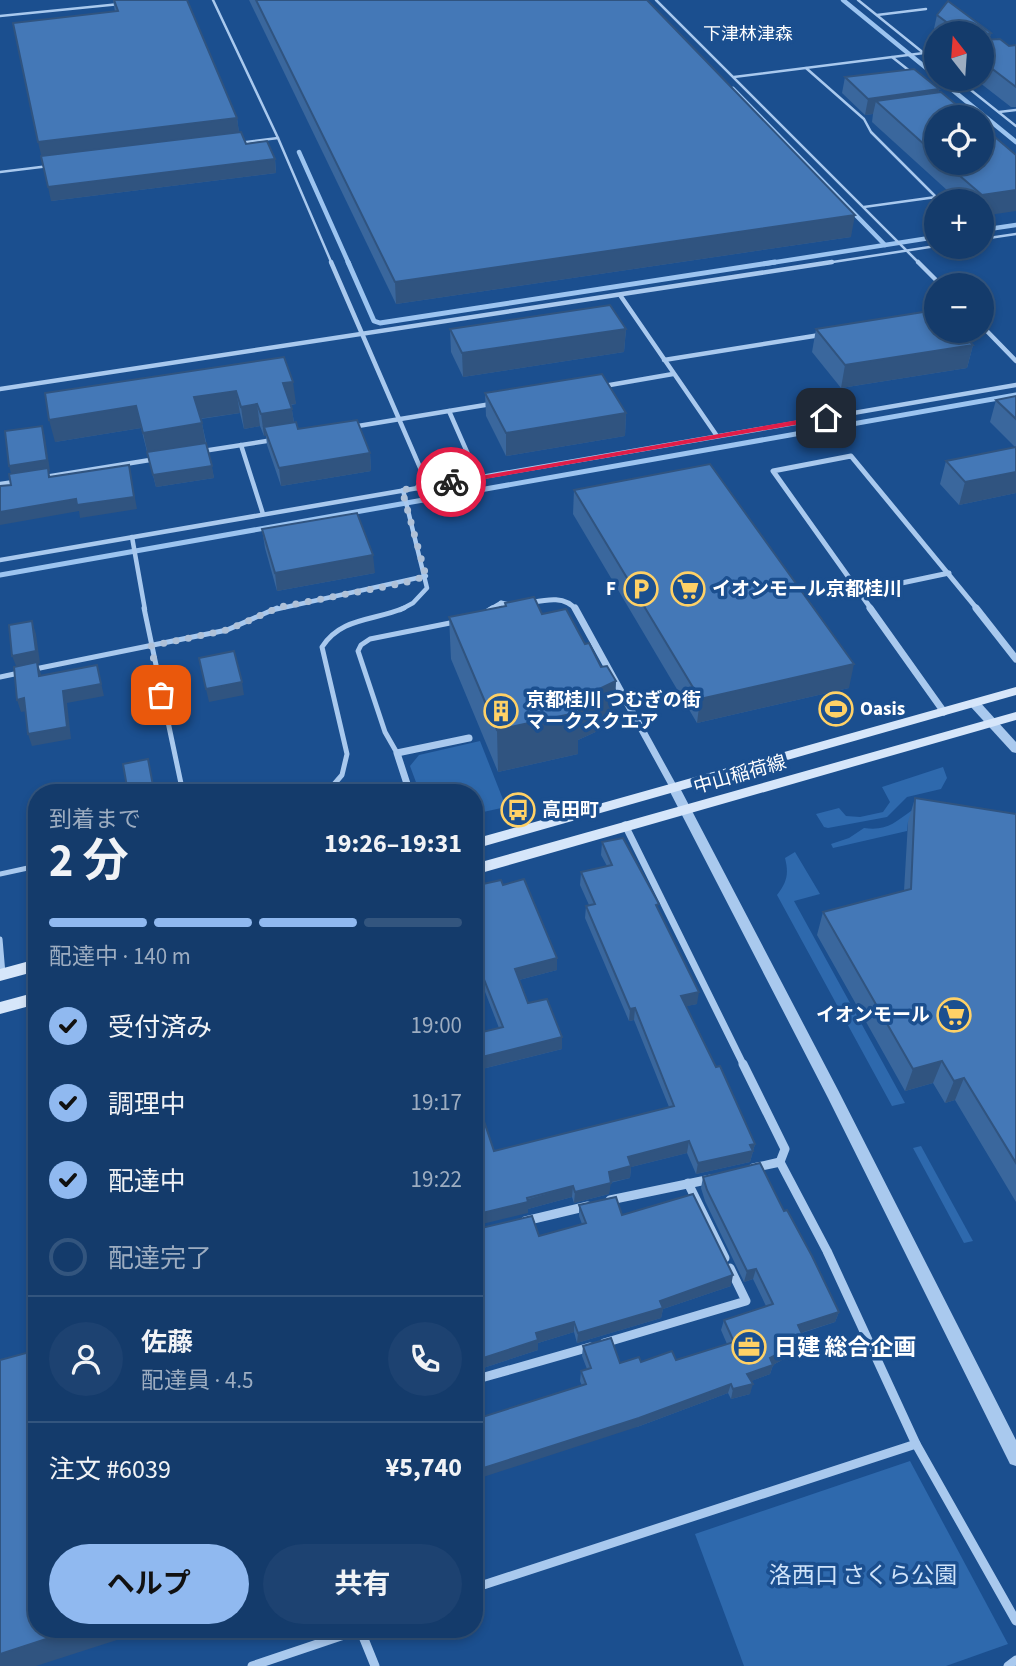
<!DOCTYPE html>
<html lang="ja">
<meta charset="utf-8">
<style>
:root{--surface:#143b6b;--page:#1d4271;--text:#f1f3f6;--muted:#9dadc1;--line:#33557e;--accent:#90b9f0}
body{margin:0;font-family:"Source Sans 3","Noto Sans JP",sans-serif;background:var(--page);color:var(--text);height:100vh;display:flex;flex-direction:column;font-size:26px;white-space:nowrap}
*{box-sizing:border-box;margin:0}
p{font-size:23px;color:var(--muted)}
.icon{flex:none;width:38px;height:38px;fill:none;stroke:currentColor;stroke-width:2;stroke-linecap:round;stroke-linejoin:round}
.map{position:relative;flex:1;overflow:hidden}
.panel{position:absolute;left:28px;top:784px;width:455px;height:854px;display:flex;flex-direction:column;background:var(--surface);border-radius:28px;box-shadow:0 4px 10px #0003,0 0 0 2px var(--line)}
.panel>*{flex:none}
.needle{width:46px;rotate:343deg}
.controls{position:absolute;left:924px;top:21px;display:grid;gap:14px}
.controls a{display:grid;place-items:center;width:70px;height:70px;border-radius:50%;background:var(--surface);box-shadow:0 4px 10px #0003,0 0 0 2px var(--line);font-size:35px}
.pin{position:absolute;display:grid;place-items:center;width:60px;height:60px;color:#fff;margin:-30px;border-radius:14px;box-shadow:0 4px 10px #0006}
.courier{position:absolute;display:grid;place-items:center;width:70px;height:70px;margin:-35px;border:5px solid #e11d48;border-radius:50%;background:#fff;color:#222;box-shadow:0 2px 9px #0007}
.overview em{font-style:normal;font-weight:700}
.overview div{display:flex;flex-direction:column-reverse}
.overview{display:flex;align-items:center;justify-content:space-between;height:119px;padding:0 21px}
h1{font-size:46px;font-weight:700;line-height:52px}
.bar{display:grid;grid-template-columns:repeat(4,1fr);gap:10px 7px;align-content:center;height:84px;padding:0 21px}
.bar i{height:9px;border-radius:5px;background:var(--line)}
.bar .selected{background:var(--accent)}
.bar p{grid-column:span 4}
.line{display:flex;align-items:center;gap:18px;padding:0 21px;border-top:2px solid var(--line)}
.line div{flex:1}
.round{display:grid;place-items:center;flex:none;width:74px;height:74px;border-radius:37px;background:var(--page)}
ol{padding:0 21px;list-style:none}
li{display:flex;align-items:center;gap:21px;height:77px}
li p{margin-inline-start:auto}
li .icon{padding:7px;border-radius:50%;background:var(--accent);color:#111;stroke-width:4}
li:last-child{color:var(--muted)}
li i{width:38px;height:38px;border:4px solid var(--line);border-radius:50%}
.cta{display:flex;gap:14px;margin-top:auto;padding:14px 21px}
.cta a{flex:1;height:80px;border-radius:42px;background:var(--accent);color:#111;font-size:28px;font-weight:700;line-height:80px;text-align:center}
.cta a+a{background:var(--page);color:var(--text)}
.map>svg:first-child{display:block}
.green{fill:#2e69ad}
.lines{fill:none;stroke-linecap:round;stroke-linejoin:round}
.stream-far1{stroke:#9cc4f0;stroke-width:4.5}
.stream{stroke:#9cc4f0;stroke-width:5}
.service-far2{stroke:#a9c9ee;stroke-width:2.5}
.service-far1{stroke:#a9c9ee;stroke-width:4.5}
.service{stroke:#a9c9ee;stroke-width:5}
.minor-far2{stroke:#a9c9ee;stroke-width:5}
.minor-far1{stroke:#a9c9ee;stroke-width:7}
.minor{stroke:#a9c9ee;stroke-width:9}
.tertiary{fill:#a9c9ee;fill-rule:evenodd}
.secondary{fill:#d6e6fa;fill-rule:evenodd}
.wall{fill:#3a679d}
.shaded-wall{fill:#305480}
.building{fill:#4478b7;stroke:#305480;stroke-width:2}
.route{fill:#e11d48}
.done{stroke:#afc1d8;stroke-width:7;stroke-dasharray:0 12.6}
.labels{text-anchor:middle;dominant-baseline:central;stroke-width:7;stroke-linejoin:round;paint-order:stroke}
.far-neighbourhood-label{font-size:18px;fill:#fff;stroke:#1b4f8f}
.poi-label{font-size:19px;font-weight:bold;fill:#fff;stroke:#1b4f8f;text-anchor:start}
.street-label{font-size:19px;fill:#fff;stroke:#1b4f8f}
.near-poi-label{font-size:23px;font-weight:bold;fill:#fff;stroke:#1b4f8f;text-anchor:start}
.near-park-label{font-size:23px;fill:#cfe3fa;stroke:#1b4f8f}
</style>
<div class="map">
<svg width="1016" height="1666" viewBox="0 0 1016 1666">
<rect width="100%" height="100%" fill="#1b4f8f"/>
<g class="green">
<polygon points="480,741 506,807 474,814 474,793 420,793 410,766 419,755"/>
<polygon points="943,767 947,778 941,789 907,797 887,817 828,828 824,827 816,814 839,808 846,816 860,817 883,812 890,802 882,787"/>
<path d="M911 811 927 816 908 822 907 831 833 848 831 844 849 838 864 828C887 831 894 823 911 811Z"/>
<path d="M795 852 820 894 794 901 905 1103 892 1106 777 895C787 882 789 874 785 858Z"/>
<polygon points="921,1146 973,1241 964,1243 913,1148"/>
<polygon points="910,1461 1008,1644 946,1666 744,1666 695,1534"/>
</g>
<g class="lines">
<g class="stream-far1">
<polyline points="843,0 936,76"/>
<polyline points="939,79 1016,142"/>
<polyline points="733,89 885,245"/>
<polyline points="299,152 349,264"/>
<polyline points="982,230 1016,225"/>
<polyline points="764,264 936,237"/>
</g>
<g class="stream">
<polyline points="348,262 374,321 380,323 775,262"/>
<polyline points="0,575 1016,395"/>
</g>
<g class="service-far2">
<polyline points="213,0 278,138 332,264"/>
<polyline points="656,0 920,264"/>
<polyline points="858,0 936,63"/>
<polyline points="877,15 926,9"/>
<polyline points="0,16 120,4"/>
<polyline points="892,57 911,72"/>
<polyline points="806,68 864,119 871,132 936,197 864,207"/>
<polyline points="734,77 924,53"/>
<polyline points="957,79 1016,126"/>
<polyline points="999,112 1016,110"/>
<polyline points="239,143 278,138"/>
<polyline points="0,172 49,166"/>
<polyline points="982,239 1016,234"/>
<polyline points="820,264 936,246"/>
</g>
<g class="service-far1">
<polyline points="331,262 428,486"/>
<polyline points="918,262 941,285"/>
<polyline points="620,295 717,436"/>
<polyline points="982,326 1016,361"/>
<polyline points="664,360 820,335"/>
<polyline points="604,386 673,374"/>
<polyline points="0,389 832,262"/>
<polyline points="449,411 478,477"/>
<polyline points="352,427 491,404"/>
<polyline points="241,445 263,514"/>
<polyline points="203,451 273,440"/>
<polyline points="45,477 156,459"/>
<polyline points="0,484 14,482"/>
<polyline points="132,537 145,610"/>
<polyline points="0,560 1016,385"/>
<polyline points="273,610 426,576"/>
<polyline points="400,610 413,603 427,588 403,490"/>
<polyline points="489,610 501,603"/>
</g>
<g class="service">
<polyline points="144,608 183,793"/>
<polyline points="484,613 492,608"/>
<polyline points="35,669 227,630 277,608"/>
<polyline points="0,677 19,673"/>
<polyline points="397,753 385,732 358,651 361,645 370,639 455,622"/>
<path d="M322 793 329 790 342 775 347 754 322 647C341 617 374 621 404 608"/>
<polyline points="0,874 37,866"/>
<polyline points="0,939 3,974"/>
</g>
<g class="minor-far2">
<polyline points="859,592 949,573"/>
<polyline points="501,603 514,606"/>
<path d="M529 603C545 600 565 595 576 610"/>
<polyline points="872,610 773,471 851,456 978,610"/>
</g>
<g class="minor-far1">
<polyline points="575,608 674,788"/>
<polyline points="870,608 944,712"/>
<polyline points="976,608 1016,659"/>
<polyline points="410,793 397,753 469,738"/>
<polyline points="625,825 744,1066"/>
</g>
<g class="minor">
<polyline points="743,1064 785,1149 780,1162 827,1251 916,1444 1016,1621"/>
<polyline points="753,1168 780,1162"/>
<polyline points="688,1183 725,1258"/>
<polyline points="610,1200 711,1179"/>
<polyline points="525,1221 588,1206"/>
<polyline points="604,1343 746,1301 730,1268"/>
<polyline points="474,1380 590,1347"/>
<polyline points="474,1588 916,1444"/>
<polyline points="360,1629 375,1666"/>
<polyline points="252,1666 341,1636 353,1629"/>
<polyline points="1008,1666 1016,1660"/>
</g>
<g class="tertiary">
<polygon points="974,699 978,700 1016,742 1016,753 1012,752 970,706 968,703"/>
<polygon points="674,784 680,788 838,1090 1016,1440 1016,1466 1010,1464 828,1098 668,788"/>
</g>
<g class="secondary">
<polygon points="1016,687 1016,695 474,849 474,839"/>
<polygon points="1016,712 1016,720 474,875 474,864"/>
<polygon points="37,959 37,971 0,981 0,969"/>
<polygon points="37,992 37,1004 0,1014 0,1002"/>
</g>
</g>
<g class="wall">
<polygon points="113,0 187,0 237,118 239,133 246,144 275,159 276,173 51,201 115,12"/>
<polygon points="249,0 647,0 851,237 396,304"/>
<polygon points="948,1 991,33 989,40 1000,39 1009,46 1016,45 1016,107 1011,107 975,79 982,79 982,33 936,33 936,36 933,33 937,15"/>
<polygon points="845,77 939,89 936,117 936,163 982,163 982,201 959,201 872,122 873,114 865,115 842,93"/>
<polygon points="450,329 626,329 624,352 463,377 451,352"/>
<polygon points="816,329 973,345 967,368 841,388 812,352"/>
<polygon points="284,357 296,404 291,405 294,422 298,429 370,453 371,471 281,486 267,445 266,436 264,436 260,426 244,429 240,413 201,419 214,478 156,487 141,428 55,442"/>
<polygon points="485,393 626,413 625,436 506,456 486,416"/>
<polygon points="1016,396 1016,493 959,505 940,484 946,461 1015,447 990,422 996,400"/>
<polygon points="574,490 849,688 697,723 573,514"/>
<polygon points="262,529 375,573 277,591 265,548"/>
<polygon points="505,603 585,644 601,667 616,681 613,724 578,740 578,754 498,772 451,659 449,617 505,606"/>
<polygon points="915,798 1016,814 1016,1202 955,1100 945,1103 933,1083 905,1091 817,935 823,912 904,891 908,822"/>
<polygon points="602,842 658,909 697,1004 686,1006 755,1144 750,1162 696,1174 687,1153 631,1167 630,1178 610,1183 609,1194 574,1203 572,1197 528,1209 528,1213 494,1151 669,1107 634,1020 629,1021 585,918 586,906 589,905 580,885 581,872 607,866 601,855"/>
<polygon points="503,885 557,970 519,980 528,1003 562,1037 562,1049 474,1071 474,1034 499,1028 482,984 474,986"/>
<polygon points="703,1177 784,1211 839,1312 835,1322 802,1333 800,1348 791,1351 789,1356 773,1365 770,1374 751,1381 750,1394 731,1399 728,1393 637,1427 476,1419 582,1386 580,1381 581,1371 587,1369 582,1356 583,1346 620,1363 676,1360 727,1344 721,1330 724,1320 766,1306 753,1279 744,1282 705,1201 701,1188"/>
<polygon points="579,1205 622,1215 731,1286 663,1309 661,1318 577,1343 574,1332 538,1343 538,1350 474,1371 474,1244 478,1243 477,1229 539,1236 582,1224 579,1216"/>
</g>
<g class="shaded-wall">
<polygon points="991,33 987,52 983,35"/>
<polygon points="939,89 936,105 876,101 873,114 865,115 868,99"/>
<polygon points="237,118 240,139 43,163 38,142"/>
<polygon points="275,159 276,173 51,201 48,187"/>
<polygon points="1016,190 1016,211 982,216 982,201 980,201 982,195"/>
<polygon points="855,215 851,237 396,304 395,282"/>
<polygon points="626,329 624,352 463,377 462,353"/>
<polygon points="973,345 967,368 841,388 845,365"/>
<polygon points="293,382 296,404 286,405 283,383"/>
<polygon points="236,391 240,413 198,419 194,397"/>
<polygon points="257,404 260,426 244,429 241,407"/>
<polygon points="136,406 141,428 55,442 49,420"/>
<polygon points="292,409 295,431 264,427 266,436 264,436 261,414"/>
<polygon points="626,413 625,436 506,456 506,433"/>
<polygon points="202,423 206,445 148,455 143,433"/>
<polygon points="42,426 45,437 50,471 48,471 51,481 12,477 9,466"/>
<polygon points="370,453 371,471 281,486 279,468"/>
<polygon points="129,465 137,509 80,518 79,511 0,525 0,512"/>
<polygon points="212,466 214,478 156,487 153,475"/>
<polygon points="1016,472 1016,493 959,505 965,482"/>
<polygon points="373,555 375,573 277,591 275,573"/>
<polygon points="32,621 36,634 40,663 38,664 41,674 43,688 17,668 12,656"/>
<polygon points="854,664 849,688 697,723 700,699"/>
<polygon points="97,665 104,696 67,703 71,739 32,746 28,734 63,691"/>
<polygon points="616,681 613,724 578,740 578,754 498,772 497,730 574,701"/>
<polygon points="242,682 244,695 209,702 206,689"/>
<polygon points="24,698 28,711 21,712 17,700"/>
<polygon points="557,958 557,970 515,981 515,969"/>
<polygon points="481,972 482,984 474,986 474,974"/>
<polygon points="699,992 697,1004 679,1008 681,996"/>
<polygon points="635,1008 634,1020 629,1021 630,1009"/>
<polygon points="562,1037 562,1049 474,1071 474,1059"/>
<polygon points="942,1061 933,1083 905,1091 913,1069"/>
<polygon points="964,1078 955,1100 945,1103 954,1081"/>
<polygon points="689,1141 687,1153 631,1167 630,1178 607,1183 609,1172 628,1157"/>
<polygon points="755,1144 750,1162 696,1174 698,1163"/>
<polygon points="611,1183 609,1194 574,1203 575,1192"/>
<polygon points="573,1186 572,1197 528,1209 528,1213 474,1226 474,1215"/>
<polygon points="756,1269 753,1279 744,1282 747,1271"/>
<polygon points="733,1275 731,1286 663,1309 661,1318 577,1343 578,1333 660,1301"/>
<polygon points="839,1312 835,1322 794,1335 798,1325"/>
<polygon points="574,1322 574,1332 538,1343 538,1350 474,1371 474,1361 536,1333"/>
<polygon points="804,1338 800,1348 791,1351 789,1356 773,1365 770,1374 744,1384 747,1374 791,1342"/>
<polygon points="731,1384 728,1393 637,1427 474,1480 474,1471"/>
<polygon points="753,1384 750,1394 731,1399 733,1389"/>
<polygon points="77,1629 151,1629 36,1666 0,1666 0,1654"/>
</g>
<g class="building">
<polygon points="114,0 187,0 237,118 38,142 13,23 118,11"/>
<polygon points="256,0 647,0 855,215 395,282"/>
<polygon points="948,1 991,33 983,35 984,40 1000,39 1009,46 1016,45 1016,87 982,61 982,33 961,33 937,15"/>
<polygon points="914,69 939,89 868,99 845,77"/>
<polygon points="941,92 971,117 936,117 936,155 876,101"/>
<polygon points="982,126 1016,155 1016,190 982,195 945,163 982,163"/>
<polygon points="241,132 246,144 267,141 275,159 48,187 41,156"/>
<polygon points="610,305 626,329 462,353 450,329"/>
<polygon points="936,310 936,331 960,331 973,345 845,365 816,329"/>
<polygon points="284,357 293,382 283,383 292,409 261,414 257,404 241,407 236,391 194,397 202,423 143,433 136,406 49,420 45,393"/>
<polygon points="602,374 626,413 506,433 485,393"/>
<polygon points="1016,396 1016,419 996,400"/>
<polygon points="357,420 370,453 279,468 264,427 296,422 298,429"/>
<polygon points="42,426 47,460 9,466 5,431"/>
<polygon points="206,443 212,466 153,475 147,452"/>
<polygon points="1016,447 1016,472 965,482 946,461"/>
<polygon points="710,464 854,664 700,699 574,490"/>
<polygon points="129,465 134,497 77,505 76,499 0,512 0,486 11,485 9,474 48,468 49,477"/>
<polygon points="357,513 373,555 275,573 262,529"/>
<polygon points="534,597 542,614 566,609 585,644 589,643 601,667 607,666 616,681 574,701 580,712 497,730 449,617 506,606 505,603"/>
<polygon points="32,621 36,651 12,656 9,625"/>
<polygon points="234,651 242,682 206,689 199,658"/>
<polygon points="37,662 39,676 97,665 101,684 63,691 67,727 28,734 24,698 17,700 14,667"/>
<polygon points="148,759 154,791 143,793 128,793 123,764"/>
<polygon points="915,798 1016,814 1016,1163 964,1078 954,1081 942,1061 913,1069 823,912 911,889"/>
<polygon points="623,838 659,904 656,905 699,992 681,996 716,1067 720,1066 755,1144 750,1145 753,1151 698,1163 689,1141 628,1157 631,1166 609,1172 611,1183 575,1192 573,1186 527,1198 528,1202 474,1215 474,1091 494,1151 674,1106 635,1008 630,1009 586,906 595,904 581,872 612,865 602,842"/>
<polygon points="524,879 557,958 515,969 528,1003 547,999 562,1037 474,1059 474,1034 503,1027 481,972 474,974 474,886 501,880 503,885"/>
<polygon points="760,1163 784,1211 787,1210 812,1256 839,1312 798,1325 804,1338 791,1342 793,1346 770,1358 773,1365 747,1374 753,1384 733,1389 731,1384 639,1418 474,1471 474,1413 476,1419 586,1384 581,1371 591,1368 583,1346 611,1338 620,1363 639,1357 641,1362 672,1351 676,1360 734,1342 724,1320 773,1304 756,1269 747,1271 707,1190 703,1177"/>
<polygon points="693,1194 733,1275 660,1301 663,1308 578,1333 574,1322 536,1333 538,1340 474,1361 474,1244 481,1243 477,1229 532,1216 539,1236 586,1223 579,1205 616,1197 622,1215"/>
<polygon points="37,1350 37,1629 77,1629 0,1654 0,1360"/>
</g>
<polygon class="route" points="826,415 829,419 451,485 447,482"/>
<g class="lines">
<polyline class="done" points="161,695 151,646 227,630 280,607 404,583 426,576 402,490 451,482"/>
</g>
<defs>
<symbol id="parking-ring" viewBox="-11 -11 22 22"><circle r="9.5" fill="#1b4f8f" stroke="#ffd166" stroke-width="1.5"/><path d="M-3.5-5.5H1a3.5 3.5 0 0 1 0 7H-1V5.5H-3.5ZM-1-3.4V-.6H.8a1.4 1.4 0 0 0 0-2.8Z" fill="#ffd166"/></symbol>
<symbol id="supermarket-ring" viewBox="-11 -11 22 22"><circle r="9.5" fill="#1b4f8f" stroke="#ffd166" stroke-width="1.5"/><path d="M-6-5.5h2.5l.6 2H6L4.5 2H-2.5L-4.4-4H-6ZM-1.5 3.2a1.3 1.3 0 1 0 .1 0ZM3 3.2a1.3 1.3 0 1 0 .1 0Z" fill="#ffd166"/></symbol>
<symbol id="stadium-ring" viewBox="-11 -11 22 22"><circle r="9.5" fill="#1b4f8f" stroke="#ffd166" stroke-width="1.5"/><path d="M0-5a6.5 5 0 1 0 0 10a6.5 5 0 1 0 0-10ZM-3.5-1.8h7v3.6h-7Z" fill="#ffd166"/></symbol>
<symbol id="building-ring" viewBox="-11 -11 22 22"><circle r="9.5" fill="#1b4f8f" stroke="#ffd166" stroke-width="1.5"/><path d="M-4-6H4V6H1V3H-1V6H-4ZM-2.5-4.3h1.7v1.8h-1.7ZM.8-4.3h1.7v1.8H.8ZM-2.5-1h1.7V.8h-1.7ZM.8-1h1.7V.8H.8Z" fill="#ffd166"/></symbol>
<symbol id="bus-ring" viewBox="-11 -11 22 22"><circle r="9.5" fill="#1b4f8f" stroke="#ffd166" stroke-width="1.5"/><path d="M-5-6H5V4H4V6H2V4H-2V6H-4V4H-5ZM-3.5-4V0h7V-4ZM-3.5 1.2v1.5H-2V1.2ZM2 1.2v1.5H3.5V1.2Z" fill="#ffd166"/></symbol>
<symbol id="office-ring" viewBox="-11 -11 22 22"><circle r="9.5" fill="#1b4f8f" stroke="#ffd166" stroke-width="1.5"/><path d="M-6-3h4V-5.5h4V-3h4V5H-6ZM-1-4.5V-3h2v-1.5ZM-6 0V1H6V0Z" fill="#ffd166"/></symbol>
</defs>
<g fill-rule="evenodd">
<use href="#parking-ring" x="622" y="570" width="38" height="38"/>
<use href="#supermarket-ring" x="669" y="570" width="38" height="38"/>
<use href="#stadium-ring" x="817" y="690" width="38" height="38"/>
<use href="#building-ring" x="482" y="692" width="38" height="38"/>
<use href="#bus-ring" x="499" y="791" width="38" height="38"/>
<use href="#supermarket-ring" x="935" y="996" width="38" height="38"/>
<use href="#office-ring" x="730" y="1328" width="38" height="38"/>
</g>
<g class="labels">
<g class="far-neighbourhood-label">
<text x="748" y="34">下津林津森</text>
</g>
<g class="poi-label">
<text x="616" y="589" text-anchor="end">F</text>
<text x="712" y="589">イオンモール京都桂川</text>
<text x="526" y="700">京都桂川 つむぎの街<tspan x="526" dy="22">マークスクエア</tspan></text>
<text x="860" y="709">Oasis</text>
<text x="542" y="810">高田町</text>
<text x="930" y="1015" text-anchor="end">イオンモール</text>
</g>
<g class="street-label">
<text transform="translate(740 775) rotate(-16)">中山稲荷線</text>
</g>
<g class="near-poi-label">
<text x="774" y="1347">日建 総合企画</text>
</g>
<g class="near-park-label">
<text x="863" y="1575">洛西口 さくら公園</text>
</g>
</g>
</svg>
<div class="controls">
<a><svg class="needle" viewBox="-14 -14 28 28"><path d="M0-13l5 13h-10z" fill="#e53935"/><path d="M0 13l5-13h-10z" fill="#9dadc1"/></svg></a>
<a><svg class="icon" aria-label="locate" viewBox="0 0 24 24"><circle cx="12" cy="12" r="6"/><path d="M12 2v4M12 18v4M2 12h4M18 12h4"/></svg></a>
<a>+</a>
<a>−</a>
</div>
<div class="pin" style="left:161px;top:695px;background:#ea580c"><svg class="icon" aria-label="bag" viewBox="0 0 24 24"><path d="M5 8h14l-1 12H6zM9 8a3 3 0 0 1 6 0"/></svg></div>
<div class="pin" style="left:826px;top:418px;background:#1f2937"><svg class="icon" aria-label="home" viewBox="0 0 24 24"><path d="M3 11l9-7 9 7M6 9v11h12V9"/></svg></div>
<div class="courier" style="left:451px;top:482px"><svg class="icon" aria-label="bike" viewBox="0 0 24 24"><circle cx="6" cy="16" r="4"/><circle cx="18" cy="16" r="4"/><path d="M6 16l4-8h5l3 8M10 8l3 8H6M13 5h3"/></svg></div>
<section class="panel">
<div class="overview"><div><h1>2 分</h1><p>到着まで</p></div><em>19:26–19:31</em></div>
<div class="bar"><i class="selected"></i><i class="selected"></i><i class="selected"></i><i></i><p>配達中 · 140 m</p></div>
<ol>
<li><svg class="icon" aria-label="check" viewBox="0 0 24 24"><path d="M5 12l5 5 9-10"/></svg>受付済み<p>19:00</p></li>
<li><svg class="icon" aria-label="check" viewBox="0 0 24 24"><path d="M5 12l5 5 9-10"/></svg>調理中<p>19:17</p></li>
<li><svg class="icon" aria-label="check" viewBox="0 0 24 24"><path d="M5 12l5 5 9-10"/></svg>配達中<p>19:22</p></li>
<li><i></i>配達完了</li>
</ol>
<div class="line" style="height:126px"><a class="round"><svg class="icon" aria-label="person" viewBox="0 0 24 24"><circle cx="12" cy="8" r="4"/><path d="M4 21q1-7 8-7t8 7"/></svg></a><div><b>佐藤</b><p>配達員 · 4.5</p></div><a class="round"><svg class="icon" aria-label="phone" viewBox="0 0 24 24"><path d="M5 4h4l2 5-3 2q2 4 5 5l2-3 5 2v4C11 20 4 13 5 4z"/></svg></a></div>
<div class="line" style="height:91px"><div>注文 #6039</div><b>¥5,740</b></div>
<div class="cta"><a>ヘルプ</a><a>共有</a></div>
</section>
</div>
